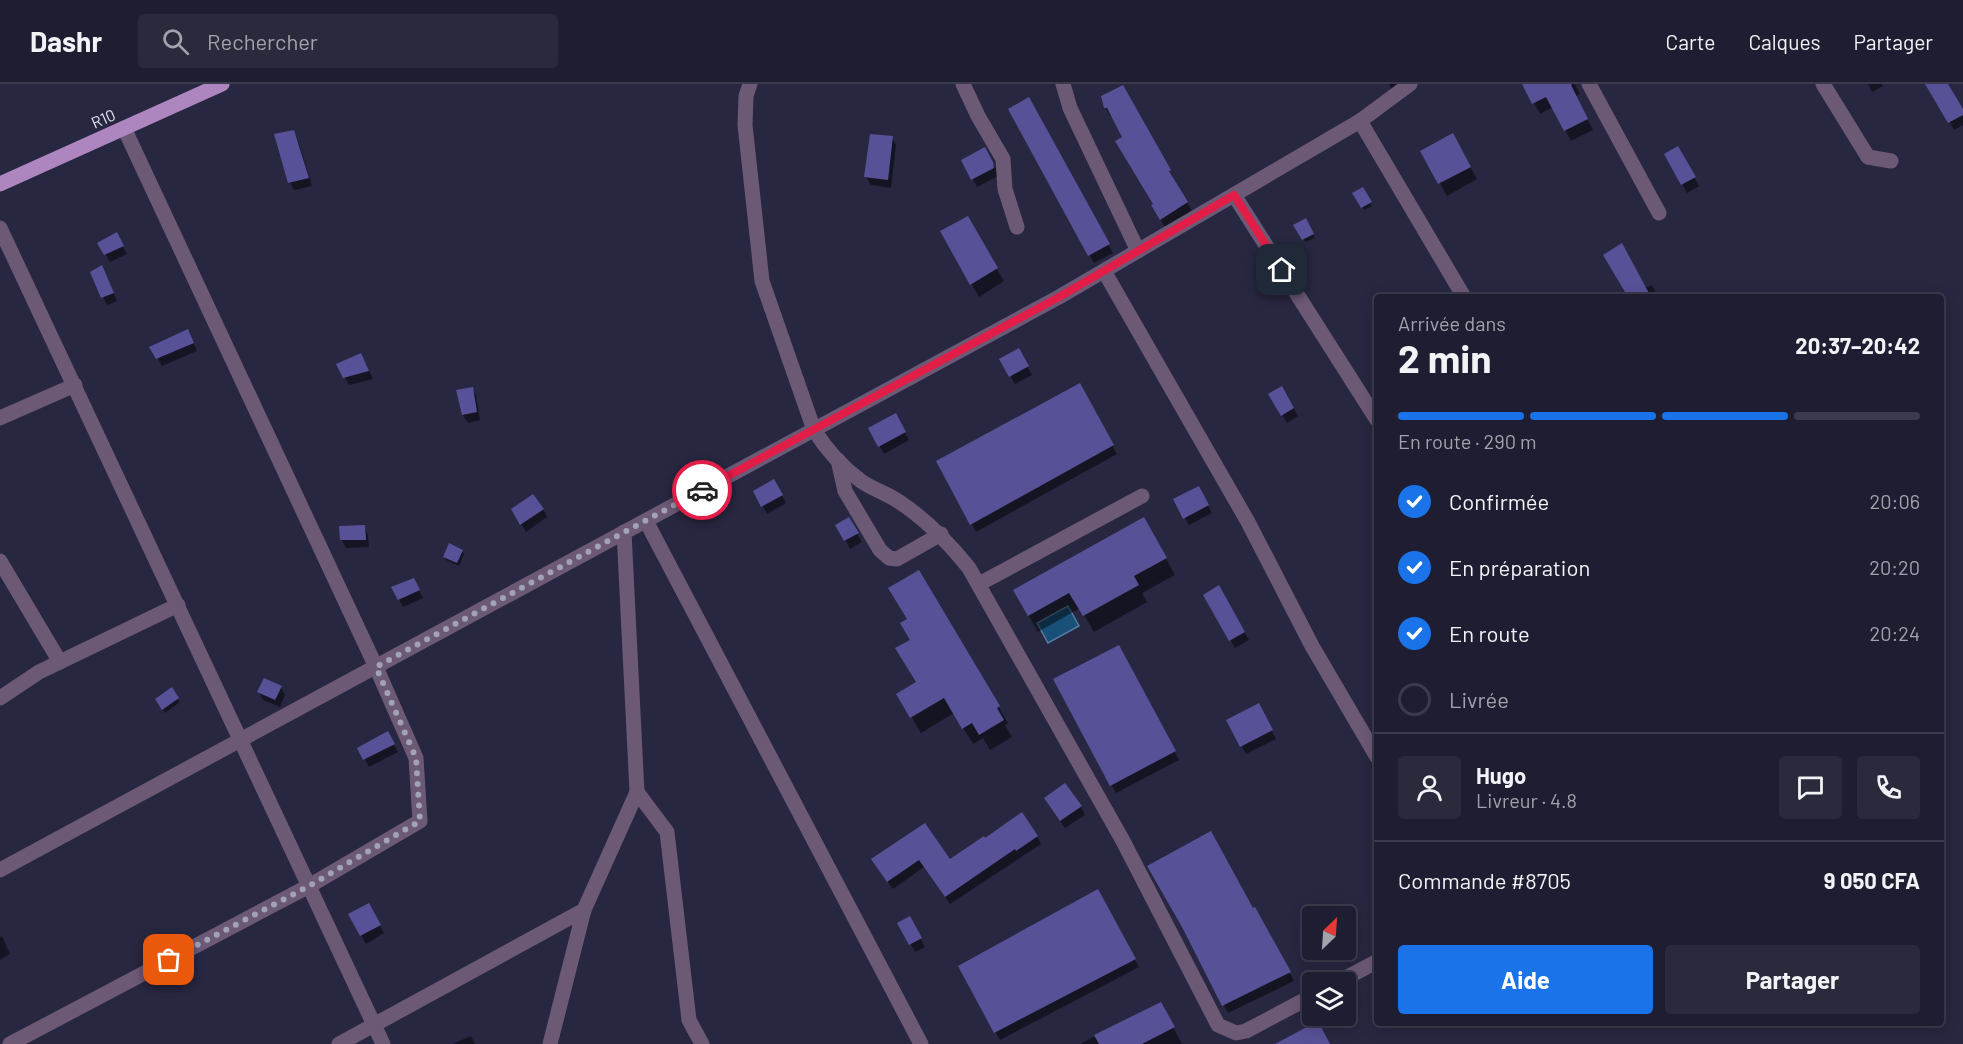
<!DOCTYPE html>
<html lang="fr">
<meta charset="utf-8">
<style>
:root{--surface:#1e1d31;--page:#2b2a3d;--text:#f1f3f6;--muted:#a1a2ab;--line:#3c3b4d;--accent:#1a73e8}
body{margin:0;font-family:Barlow,sans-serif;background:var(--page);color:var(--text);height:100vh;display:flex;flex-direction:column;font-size:22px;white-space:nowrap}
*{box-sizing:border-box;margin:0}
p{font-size:20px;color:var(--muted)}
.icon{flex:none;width:33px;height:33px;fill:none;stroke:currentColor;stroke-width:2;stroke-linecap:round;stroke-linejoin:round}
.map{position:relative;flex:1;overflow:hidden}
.details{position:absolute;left:1374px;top:210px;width:570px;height:732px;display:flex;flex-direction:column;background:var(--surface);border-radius:6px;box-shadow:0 3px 15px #0003,0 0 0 2px var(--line)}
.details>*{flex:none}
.needle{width:39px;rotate:25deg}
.controls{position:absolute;left:1302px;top:822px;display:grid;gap:12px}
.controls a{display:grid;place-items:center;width:54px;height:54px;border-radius:6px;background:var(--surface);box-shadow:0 3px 15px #0003,0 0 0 2px var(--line);font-size:30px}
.pin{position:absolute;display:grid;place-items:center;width:51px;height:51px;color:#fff;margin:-26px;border-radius:12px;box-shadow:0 3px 9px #0006}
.courier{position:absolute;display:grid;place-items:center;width:60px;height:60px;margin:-30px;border:4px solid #e11d48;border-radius:50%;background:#fff;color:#222;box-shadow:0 2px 8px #0007}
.headline em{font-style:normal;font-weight:700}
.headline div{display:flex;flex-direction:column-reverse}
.headline{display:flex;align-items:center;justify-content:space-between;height:102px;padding:0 24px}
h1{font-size:39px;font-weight:700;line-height:45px}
.bar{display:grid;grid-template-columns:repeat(4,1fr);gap:9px 6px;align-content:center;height:72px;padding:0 24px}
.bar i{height:8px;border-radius:4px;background:var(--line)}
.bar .current{background:var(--accent)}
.bar p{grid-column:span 4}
.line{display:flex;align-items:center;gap:15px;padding:0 24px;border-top:2px solid var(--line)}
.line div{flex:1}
.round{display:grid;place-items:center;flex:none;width:63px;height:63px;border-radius:6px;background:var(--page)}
ol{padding:0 24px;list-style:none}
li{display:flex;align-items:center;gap:18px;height:66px}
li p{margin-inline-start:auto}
li .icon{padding:6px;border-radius:50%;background:var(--accent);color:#fff;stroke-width:4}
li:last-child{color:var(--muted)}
li i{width:33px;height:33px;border:3px solid var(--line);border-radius:50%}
.action{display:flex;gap:12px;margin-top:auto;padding:12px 24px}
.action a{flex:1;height:69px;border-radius:6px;background:var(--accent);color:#fff;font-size:24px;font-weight:700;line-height:69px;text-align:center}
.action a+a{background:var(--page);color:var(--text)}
header{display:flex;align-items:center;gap:36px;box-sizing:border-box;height:84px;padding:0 30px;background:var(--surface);border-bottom:2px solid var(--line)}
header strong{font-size:28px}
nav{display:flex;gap:33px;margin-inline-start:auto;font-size:21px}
.search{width:420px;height:54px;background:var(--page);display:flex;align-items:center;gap:15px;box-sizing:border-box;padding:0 21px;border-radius:6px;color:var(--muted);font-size:22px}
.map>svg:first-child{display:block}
.water{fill:#185078;stroke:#557d9e;stroke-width:1.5}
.shadow{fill:#0007}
.building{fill:#575298}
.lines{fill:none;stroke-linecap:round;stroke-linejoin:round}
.minor{stroke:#6c5976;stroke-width:15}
.major{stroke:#ad86c0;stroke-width:15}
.done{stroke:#a2a2b7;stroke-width:6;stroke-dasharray:0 10.8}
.route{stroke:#e11d48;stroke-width:8}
.labels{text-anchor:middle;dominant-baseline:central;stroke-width:4.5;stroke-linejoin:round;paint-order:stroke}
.street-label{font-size:16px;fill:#e4e5f7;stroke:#282741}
</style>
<header>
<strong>Dashr</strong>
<div class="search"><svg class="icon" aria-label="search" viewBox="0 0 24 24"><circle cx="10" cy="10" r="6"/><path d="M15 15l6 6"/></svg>Rechercher</div>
<nav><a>Carte</a><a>Calques</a><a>Partager</a></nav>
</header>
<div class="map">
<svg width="1963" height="960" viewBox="0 0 1963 960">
<rect width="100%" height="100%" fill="#282741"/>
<polygon class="water" points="1068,522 1079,542 1048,559 1037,539"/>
<g class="shadow">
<polygon points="1389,0 1409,0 1394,11"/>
<polygon points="1524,0 1575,0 1580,10 1576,12 1593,46 1571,57 1553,23 1540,30"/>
<polygon points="1868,0 1882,0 1883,2 1872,8"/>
<polygon points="1927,0 1946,0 1963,28 1963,41 1954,46"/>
<polygon points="1122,3 1192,127 1165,143 1153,122 1155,121 1113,32 1110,32 1105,23"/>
<polygon points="1029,15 1113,169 1094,179 1010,26"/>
<polygon points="293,48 298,56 312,102 294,106 290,98"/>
<polygon points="1453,51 1477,95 1447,112 1422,67"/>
<polygon points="892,53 896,61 891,104 871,101 866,93"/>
<polygon points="1678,64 1699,102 1687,109 1666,71"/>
<polygon points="984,65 997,87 998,92 977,103 963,76"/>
<polygon points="1362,105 1372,122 1364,126 1354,109"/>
<polygon points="967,134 1004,197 979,213 942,148"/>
<polygon points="1305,136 1315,154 1305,158 1296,141"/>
<polygon points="116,150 127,170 110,178 99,159"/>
<polygon points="106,191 117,217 107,221 103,213"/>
<polygon points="1652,201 1658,213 1628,213 1645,204"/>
<polygon points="192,255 197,267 162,282 152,264"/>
<polygon points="1018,267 1032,291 1015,300 1001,276"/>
<polygon points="365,279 373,295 349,301 338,280"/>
<polygon points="1079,301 1117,370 976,448 938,378"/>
<polygon points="472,304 476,312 480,336 468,339 463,331"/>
<polygon points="1282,304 1298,332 1287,339 1270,310"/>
<polygon points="895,331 909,356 884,370 870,345"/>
<polygon points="774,397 786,419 767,430 755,408"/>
<polygon points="1198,404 1212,429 1189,441 1175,416"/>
<polygon points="543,425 547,433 526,448 513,426"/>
<polygon points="848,435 862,458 850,465 837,441"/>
<polygon points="1144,435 1175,491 1142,509 1147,518 1094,548 1080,524 1038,548 1015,507"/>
<polygon points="364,443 368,451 369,463 346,464 342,456"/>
<polygon points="462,467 464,470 459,482 446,476 444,473"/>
<polygon points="919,488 1008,639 1005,641 1012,653 990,666 983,654 973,660 954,629 921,649 898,610 918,599 908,536"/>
<polygon points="393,504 418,504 423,514 403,523"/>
<polygon points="1219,504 1249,556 1235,564 1205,511"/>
<polygon points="1118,563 1179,676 1116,709 1055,596"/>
<polygon points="281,603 285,611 280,623 263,616 259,608"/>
<polygon points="171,605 180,618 165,629 157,615"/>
<polygon points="1263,629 1276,655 1246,670 1228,637"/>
<polygon points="387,649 398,668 369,683 359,664"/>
<polygon points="1050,722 1081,723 1085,731 1065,744"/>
<polygon points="925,741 950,777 1037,752 1041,760 950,820 924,783 893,805 877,783"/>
<polygon points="1097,807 1139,883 1000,956 960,883"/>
<polygon points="368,821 384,849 366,860 350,831"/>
<polygon points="1254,825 1294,897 1228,929 1184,843"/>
<polygon points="909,834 925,863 915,868 899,839"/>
<polygon points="2,852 10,870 0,876 0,853"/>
<polygon points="1165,928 1182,960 1080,960 1120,939"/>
<polygon points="471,952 475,960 453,960"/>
</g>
<g class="building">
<polygon points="1522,0 1572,0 1571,1 1588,35 1564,47 1546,13 1532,20"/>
<polygon points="1925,0 1948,0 1963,25 1963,31 1948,39"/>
<polygon points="1123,1 1171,86 1169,87 1188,118 1160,136 1151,121 1153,120 1115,57 1122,53 1107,24 1104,24 1101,12"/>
<polygon points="1029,13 1110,160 1088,172 1008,25"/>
<polygon points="294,46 309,94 288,99 274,50"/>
<polygon points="1453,49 1471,83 1438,100 1420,67"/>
<polygon points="870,50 893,52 888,96 864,93"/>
<polygon points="1678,62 1696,93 1681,101 1664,70"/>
<polygon points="985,63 993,78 994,84 971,96 961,76"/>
<polygon points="1363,103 1372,118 1361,124 1352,109"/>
<polygon points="968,132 998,184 970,201 940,147"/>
<polygon points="1306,134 1314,150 1302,156 1293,141"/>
<polygon points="117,148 124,162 104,171 97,159"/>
<polygon points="1622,159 1651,213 1628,213 1603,171"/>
<polygon points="102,181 114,209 101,214 90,188"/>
<polygon points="188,245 194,259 156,275 149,263"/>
<polygon points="1019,264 1029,282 1009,293 999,275"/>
<polygon points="361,269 369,287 343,294 336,280"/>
<polygon points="1080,299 1114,361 970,441 936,377"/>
<polygon points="1282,302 1294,324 1281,332 1268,310"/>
<polygon points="473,303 477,328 462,331 456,306"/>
<polygon points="896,329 906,348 878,363 868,344"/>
<polygon points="774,395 783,411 761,423 753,407"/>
<polygon points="1199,402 1209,421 1183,435 1173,415"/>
<polygon points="533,410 544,425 520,441 511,425"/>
<polygon points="849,433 859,449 844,457 835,441"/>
<polygon points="1144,433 1167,474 1134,492 1139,501 1083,532 1069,509 1028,532 1013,506"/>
<polygon points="365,441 366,456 340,456 339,442"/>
<polygon points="449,459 463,466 457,479 443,473"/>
<polygon points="919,486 1000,622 997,624 1004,636 979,651 972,639 962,645 944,614 910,634 896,610 916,598 895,564 910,556 900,539 907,535 888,504"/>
<polygon points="414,494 420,506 398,516 391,503"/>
<polygon points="1219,501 1245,548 1229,557 1203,511"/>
<polygon points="1119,561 1176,667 1110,702 1053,595"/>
<polygon points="264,594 282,602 275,616 257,608"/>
<polygon points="172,603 179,614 162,626 155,615"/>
<polygon points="1259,619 1273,646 1240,663 1226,636"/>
<polygon points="388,647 395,660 363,676 357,664"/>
<polygon points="1065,699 1082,722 1060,737 1044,714"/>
<polygon points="1022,728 1038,752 1016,767 1015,765 945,813 919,776 887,798 871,775 925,739 950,775 984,752 985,754"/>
<polygon points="1211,747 1253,824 1255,823 1291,888 1222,922 1182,843 1147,782"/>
<polygon points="1098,805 1136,875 994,949 958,882"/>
<polygon points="369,819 381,841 360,852 348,830"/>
<polygon points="910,832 922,854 909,861 897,839"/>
<polygon points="1161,918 1175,943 1142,960 1099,960 1094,951"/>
<polygon points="1318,937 1330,960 1275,960"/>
</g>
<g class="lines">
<g class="minor">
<path d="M750 0 746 12 745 41 762 197 814 346C826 365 842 383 861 397 872 405 886 409 898 417 926 435 948 458 969 484L1123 757 1218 941 1236 949 1246 947 1312 912"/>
<polyline points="963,0 978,32 1003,75 1005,105 1017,143"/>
<polyline points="1063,0 1070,24 1138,167"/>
<polyline points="1589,0 1659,129"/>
<polyline points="1823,0 1868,73 1891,77"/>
<polyline points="1360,37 1464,213"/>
<polyline points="1234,111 1377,336"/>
<polyline points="0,144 383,960"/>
<polyline points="1104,187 1248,438 1312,562 1377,673"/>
<polyline points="0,334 75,301"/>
<polyline points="838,376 845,407 880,466 889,474 897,475 941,450"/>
<polyline points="646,437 921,960"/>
<polyline points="0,477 60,578"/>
<polyline points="979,500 1142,412"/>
<polyline points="0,614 39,588 178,521"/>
<polyline points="637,708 667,748 689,936 702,960"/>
<polyline points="0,786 1059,213 1360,37 1410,0"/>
<polyline points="1338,898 1376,878"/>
<polyline points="10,960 309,802 420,737 416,674 376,583 124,44"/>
<polyline points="339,960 584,826 637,708 624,448"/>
<polyline points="550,960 584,826"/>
</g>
<polyline class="major" points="0,100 222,0"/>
</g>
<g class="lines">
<polyline class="done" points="169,876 309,802 420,737 416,674 376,583 702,406"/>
<polyline class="route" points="702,406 1059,213 1234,111 1282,186"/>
</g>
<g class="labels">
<g class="street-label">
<text transform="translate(103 34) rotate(-24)">R10</text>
</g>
</g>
</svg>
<div class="controls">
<a><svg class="needle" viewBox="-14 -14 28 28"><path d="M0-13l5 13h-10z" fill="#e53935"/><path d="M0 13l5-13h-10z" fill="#a1a2ab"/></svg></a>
<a><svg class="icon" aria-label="layers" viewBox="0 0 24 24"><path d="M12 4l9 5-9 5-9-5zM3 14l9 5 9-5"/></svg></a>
</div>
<div class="pin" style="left:169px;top:876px;background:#ea580c"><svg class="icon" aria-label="bag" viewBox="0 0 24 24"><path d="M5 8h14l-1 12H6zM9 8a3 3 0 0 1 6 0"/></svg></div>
<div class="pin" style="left:1282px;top:186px;background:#1f2937"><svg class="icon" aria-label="home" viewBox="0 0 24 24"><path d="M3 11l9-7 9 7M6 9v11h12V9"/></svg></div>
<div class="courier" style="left:702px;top:406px"><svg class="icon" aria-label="car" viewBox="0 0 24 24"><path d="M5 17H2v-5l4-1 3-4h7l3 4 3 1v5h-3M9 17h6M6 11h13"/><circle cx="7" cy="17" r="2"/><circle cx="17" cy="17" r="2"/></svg></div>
<section class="details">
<div class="headline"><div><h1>2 min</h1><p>Arrivée dans</p></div><em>20:37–20:42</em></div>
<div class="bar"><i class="current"></i><i class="current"></i><i class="current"></i><i></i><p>En route · 290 m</p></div>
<ol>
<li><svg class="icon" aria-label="check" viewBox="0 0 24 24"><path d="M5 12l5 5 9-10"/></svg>Confirmée<p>20:06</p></li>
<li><svg class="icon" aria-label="check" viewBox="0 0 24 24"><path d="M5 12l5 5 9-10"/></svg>En préparation<p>20:20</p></li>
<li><svg class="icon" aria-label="check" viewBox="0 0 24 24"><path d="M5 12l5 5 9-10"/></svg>En route<p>20:24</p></li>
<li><i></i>Livrée</li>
</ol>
<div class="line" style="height:108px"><a class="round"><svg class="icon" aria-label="person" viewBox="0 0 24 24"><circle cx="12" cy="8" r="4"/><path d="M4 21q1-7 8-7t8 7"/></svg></a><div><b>Hugo</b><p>Livreur · 4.8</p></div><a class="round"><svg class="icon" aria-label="chat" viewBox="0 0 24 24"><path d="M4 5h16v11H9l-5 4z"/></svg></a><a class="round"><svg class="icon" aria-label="phone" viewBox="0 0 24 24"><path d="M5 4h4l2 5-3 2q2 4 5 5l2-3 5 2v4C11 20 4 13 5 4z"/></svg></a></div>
<div class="line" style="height:78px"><div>Commande #8705</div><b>9 050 CFA</b></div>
<div class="action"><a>Aide</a><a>Partager</a></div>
</section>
</div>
